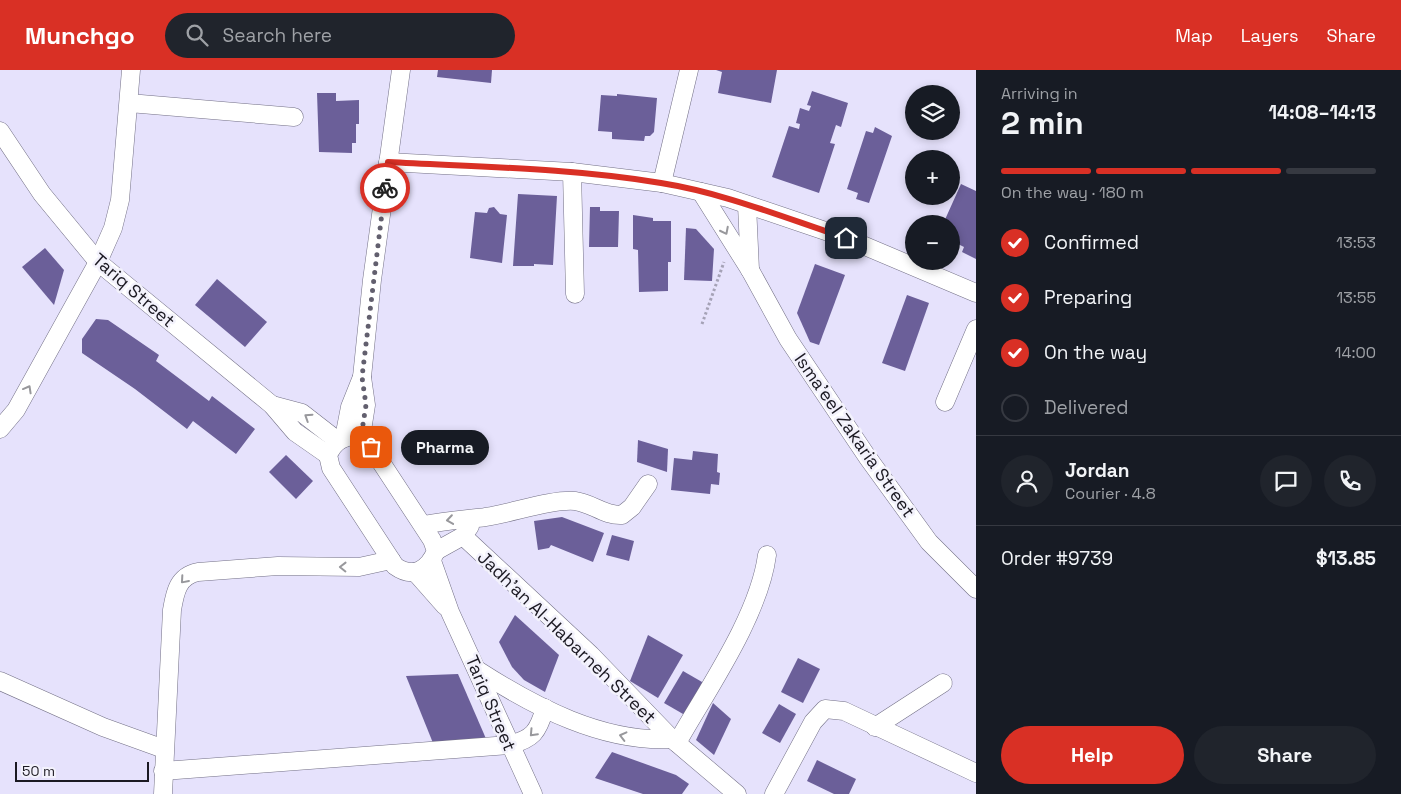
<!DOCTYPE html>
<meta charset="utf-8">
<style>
:root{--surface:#171b24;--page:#20242c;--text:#f1f3f6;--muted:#9ea1a6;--line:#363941;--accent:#d93025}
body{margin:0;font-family:"Space Grotesk",sans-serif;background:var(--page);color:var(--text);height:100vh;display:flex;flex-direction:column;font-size:19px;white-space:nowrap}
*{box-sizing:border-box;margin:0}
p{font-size:16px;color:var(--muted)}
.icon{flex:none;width:28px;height:28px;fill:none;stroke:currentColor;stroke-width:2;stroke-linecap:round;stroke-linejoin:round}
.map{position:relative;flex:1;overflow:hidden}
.sheet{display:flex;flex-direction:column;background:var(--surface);width:425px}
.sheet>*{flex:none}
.controls{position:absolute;left:905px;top:15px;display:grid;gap:10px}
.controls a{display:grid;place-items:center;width:55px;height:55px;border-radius:50%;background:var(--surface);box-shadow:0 2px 8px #0003;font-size:25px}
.scale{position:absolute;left:15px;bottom:12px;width:134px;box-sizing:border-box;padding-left:5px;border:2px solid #1b1922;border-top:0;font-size:14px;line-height:18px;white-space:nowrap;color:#1b1922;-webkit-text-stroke:4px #f3f2fc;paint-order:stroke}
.pin{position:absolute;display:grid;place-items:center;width:42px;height:42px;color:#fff;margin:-21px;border-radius:10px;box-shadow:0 2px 8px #0006}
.courier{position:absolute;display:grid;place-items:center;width:50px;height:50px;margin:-25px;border:4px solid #d93025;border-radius:50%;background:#fff;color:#222;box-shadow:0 1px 6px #0007}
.bubble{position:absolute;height:35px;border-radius:18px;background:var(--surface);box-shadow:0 2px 8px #0003;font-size:16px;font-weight:700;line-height:35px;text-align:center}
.overview em{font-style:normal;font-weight:700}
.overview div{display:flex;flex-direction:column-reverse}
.overview{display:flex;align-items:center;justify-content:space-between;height:85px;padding:0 25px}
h1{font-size:32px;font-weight:700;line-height:38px}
.bar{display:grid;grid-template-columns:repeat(4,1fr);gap:8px 5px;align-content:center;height:60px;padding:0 25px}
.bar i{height:6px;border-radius:4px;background:var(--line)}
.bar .current{background:var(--accent)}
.bar p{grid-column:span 4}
.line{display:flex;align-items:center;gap:12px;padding:0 25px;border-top:1px solid var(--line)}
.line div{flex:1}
.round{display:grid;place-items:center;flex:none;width:52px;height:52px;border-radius:26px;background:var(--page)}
ol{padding:0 25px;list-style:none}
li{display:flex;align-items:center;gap:15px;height:55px}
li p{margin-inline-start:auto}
li .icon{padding:5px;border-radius:50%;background:var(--accent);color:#fff;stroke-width:4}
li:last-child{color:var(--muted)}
li i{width:28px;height:28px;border:2px solid var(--line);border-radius:50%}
.action{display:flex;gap:10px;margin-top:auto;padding:10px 25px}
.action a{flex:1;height:58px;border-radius:30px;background:var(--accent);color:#fff;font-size:20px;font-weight:700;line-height:58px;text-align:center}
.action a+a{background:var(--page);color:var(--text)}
header{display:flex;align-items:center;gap:30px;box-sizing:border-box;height:70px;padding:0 25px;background:var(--accent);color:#fff}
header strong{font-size:24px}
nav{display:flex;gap:28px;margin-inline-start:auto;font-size:18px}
.search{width:350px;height:45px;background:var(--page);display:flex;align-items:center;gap:12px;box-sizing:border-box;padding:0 18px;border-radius:28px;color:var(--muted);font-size:19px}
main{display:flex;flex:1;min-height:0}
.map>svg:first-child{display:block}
.building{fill:#6b5f99}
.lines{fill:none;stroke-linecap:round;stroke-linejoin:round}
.minor-casing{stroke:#737086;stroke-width:19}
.path{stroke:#a5a2b6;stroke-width:3;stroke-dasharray:2.5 2.5;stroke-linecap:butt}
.minor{stroke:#fff;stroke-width:18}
.oneway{stroke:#98989c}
.done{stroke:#625f6e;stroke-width:5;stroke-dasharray:0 9}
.route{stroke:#d93025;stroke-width:6}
.labels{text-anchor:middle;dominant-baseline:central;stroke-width:5;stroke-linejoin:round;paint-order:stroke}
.street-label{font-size:18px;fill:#1b1922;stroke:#f3f2fc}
</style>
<header>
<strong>Munchgo</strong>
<div class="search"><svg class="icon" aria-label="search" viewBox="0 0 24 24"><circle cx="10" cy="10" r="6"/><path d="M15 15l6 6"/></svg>Search here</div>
<nav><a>Map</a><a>Layers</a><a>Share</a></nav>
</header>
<main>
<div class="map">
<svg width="976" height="724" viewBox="0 0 976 724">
<rect width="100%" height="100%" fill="#e6e2fc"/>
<g class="building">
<polygon points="438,0 492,0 491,13 437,7"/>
<polygon points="716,0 777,0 771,33 718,23 722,2"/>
<polygon points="812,21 848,33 841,57 836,55 830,73 835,74 819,123 772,107 789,56 799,59 800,54 796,53 800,38 809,41 811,36 807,35"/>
<polygon points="317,23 336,23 336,31 359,30 359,54 356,54 356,73 352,73 352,83 319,82"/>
<polygon points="617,24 657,28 654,62 650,66 645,66 644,71 612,69 612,62 598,61 601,25 617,26"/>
<polygon points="875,57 892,66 869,133 856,129 858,123 847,119 866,61 873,63"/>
<polygon points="961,114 976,121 976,189 962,182 964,177 958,174 955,179 951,178 951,154 943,154"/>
<polygon points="518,124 557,126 553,195 534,194 534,196 513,196"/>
<polygon points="494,137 500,144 507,145 502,193 470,188 475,142 487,143 489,138"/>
<polygon points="590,137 600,137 600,141 619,141 618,177 589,177"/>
<polygon points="633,145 653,148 653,151 671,151 671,192 668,192 668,221 639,222 638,180 633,179"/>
<polygon points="686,158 696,159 714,179 712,211 684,210"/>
<polygon points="45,178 64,200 54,235 22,197"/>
<polygon points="815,194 845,205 819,275 810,272 797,243"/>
<polygon points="217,209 267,252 245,277 195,235"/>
<polygon points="907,225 929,233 905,301 882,293"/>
<polygon points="96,249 108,250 159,285 156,291 209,331 212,326 255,359 236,384 193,351 187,359 135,319 82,283 82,269"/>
<polygon points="638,370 668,379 667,402 637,392"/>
<polygon points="693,381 718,384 717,402 720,403 719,415 711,414 710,424 671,420 674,388 692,390"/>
<polygon points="286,385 313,411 296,429 269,402"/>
<polygon points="562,447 604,463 593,492 551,475 549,478 538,480 534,451"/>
<polygon points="612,465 634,471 629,491 606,485"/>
<polygon points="515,545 559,585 545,622 524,610 512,597 499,572"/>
<polygon points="648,565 683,585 658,628 630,611"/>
<polygon points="798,588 820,599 803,633 781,622"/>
<polygon points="683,601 709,616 690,648 664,633"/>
<polygon points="458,604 487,671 435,678 406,606"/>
<polygon points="713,633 731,649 714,685 696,670"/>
<polygon points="779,634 796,644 780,673 762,663"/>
<polygon points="612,682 676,705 689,714 682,724 643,724 595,708"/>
<polygon points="817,690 856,709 849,724 834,724 807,711"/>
</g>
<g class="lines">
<defs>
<g id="minor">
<polyline points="129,33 294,47"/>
<polyline points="0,61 42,124 98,192 272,335 295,362 328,385"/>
<polyline points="388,92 572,102 662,113 728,128 846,168 976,223"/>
<polyline points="572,102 575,224"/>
<polyline points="662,113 689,0"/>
<polyline points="701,122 750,200 788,269 868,388 929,472 976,519"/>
<polyline points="747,135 750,200"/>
<polyline points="945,332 976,259"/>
<polyline points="272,335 302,343 338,371"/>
<polyline points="0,359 16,340 98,192 113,158 120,130 131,0"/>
<path d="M351 366 361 367 371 377 432 470 436 481C428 500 413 509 395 496L331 398 328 385C333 374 339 369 351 366Z"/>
<polyline points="361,367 366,335 362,307 372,210 401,0"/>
<polyline points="344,368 350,337 362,307"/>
<path d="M424 455C442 451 458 450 477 448 505 446 548 429 575 431 592 433 604 446 622 445L632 437 648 414"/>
<polyline points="463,466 591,585 672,669 737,724"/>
<polyline points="436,481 463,466 470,456"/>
<polyline points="432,491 450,542 533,724"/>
<polyline points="415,502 445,536"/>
<path d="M479 601C535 637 603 673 672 669"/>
<polyline points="0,611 103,657 164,679"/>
<polyline points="875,657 943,613"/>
<path d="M677 673C707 620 759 546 767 485"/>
<path d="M163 701 509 675C533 669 538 662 545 638"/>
<path d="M163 724 172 540C175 522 178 506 198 502L278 496 359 497 391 490"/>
<polyline points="774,724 813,652 825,639 844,641 976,703"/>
</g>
</defs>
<use href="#minor" class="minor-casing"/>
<polyline class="path" points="702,254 724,192"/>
<use href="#minor" class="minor"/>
</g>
<defs><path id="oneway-chevron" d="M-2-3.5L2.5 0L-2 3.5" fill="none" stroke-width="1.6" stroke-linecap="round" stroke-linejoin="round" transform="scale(1.25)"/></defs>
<g class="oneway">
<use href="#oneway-chevron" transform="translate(725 161) rotate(63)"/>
<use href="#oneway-chevron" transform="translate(28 319) rotate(-61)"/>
<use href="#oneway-chevron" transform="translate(308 347) rotate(-147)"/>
<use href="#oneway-chevron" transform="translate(450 450) rotate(172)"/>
<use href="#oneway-chevron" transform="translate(343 497) rotate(-179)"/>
<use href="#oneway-chevron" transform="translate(184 510) rotate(131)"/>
<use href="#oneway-chevron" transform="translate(533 663) rotate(133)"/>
<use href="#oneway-chevron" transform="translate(623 666) rotate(-166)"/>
</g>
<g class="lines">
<polyline class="done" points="371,377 361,367 366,335 362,307 385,118"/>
<path class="route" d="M385 118 388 92C479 97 571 98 661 113 724 123 785 148 846 168"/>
</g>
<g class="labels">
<g class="street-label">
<text transform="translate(134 220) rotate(41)">Tariq Street</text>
<text transform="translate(855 365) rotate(55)">Isma’eel Zakaria Street</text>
<text transform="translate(567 567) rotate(44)">Jadh’an Al-Habarneh Street</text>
<text transform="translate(491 633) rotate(67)">Tariq Street</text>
</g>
</g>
</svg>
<div class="controls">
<a><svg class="icon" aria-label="layers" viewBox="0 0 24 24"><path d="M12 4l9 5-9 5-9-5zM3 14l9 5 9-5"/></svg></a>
<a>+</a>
<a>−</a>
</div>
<div class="scale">50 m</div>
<div class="pin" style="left:371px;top:377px;background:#ea580c"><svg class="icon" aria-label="bag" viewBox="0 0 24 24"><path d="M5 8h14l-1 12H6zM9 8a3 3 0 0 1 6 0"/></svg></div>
<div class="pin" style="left:846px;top:168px;background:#1f2937"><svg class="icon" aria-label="home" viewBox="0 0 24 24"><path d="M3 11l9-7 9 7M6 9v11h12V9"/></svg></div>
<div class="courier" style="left:385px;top:118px"><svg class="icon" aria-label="bike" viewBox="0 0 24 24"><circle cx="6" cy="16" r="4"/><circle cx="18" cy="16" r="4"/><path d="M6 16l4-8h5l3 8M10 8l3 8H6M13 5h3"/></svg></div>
<div class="bubble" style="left:401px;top:360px;width:88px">Pharma</div>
</div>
<section class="sheet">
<div class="overview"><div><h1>2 min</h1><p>Arriving in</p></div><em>14:08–14:13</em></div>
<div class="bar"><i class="current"></i><i class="current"></i><i class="current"></i><i></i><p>On the way · 180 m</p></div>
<ol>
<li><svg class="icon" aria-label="check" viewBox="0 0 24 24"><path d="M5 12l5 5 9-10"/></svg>Confirmed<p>13:53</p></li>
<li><svg class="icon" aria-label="check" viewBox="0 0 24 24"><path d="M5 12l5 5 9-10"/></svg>Preparing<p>13:55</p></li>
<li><svg class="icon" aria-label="check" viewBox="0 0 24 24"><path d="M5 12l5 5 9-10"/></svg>On the way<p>14:00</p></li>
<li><i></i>Delivered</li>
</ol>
<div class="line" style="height:90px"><a class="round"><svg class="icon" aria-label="person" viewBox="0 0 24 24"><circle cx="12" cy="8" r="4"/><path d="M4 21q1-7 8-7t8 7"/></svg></a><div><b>Jordan</b><p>Courier · 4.8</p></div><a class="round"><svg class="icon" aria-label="chat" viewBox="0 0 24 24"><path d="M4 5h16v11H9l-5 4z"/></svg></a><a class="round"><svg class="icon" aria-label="phone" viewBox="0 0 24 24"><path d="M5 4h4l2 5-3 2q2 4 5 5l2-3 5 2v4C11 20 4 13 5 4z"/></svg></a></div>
<div class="line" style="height:65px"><div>Order #9739</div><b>$13.85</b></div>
<div class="action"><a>Help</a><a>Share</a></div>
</section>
</main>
